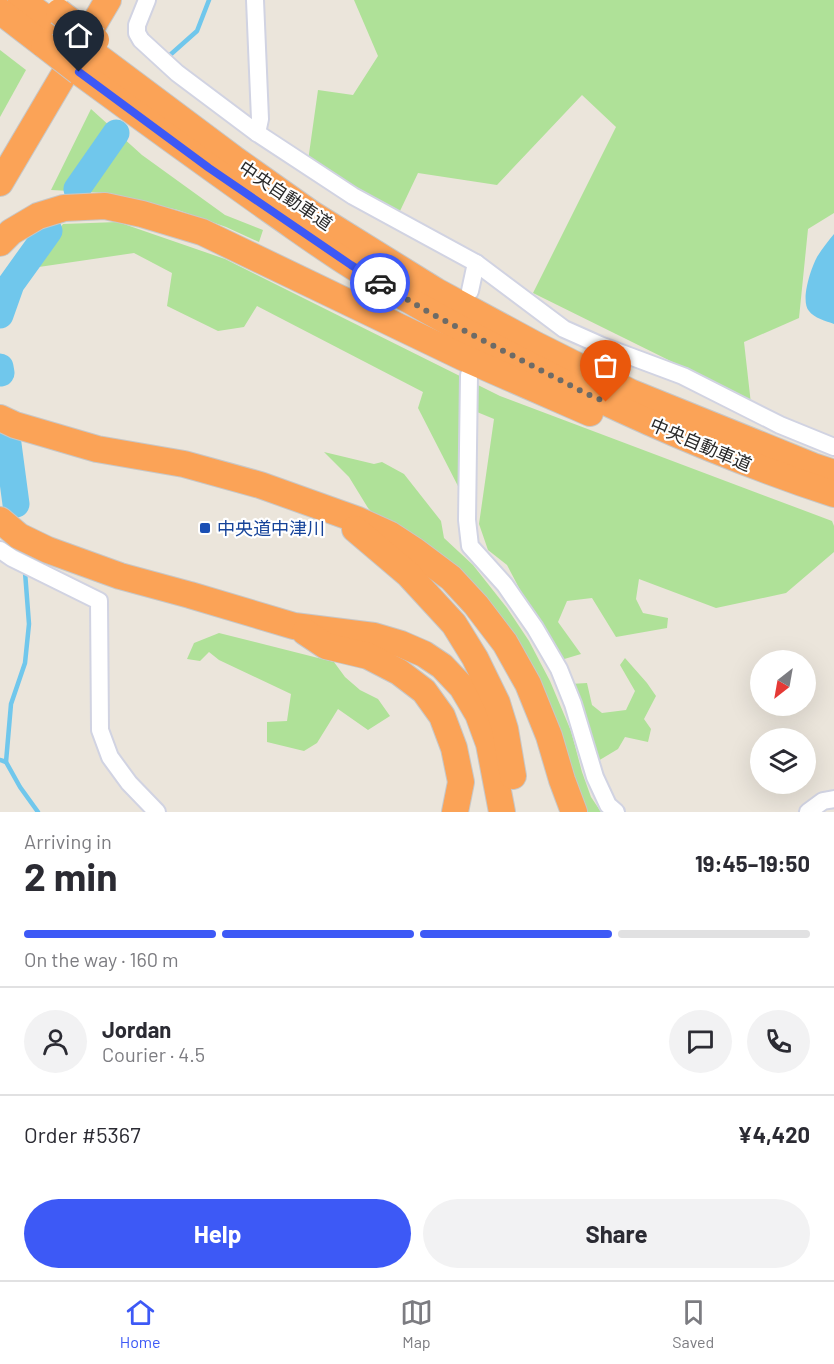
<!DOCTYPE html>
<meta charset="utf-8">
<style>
:root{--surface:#fff;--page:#f2f2f3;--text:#2b2b33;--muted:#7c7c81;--line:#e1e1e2;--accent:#3d59f6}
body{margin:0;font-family:Barlow,"Noto Sans JP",sans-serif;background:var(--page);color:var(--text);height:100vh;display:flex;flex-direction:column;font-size:22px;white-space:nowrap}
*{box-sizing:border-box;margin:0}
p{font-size:20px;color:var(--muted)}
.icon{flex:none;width:33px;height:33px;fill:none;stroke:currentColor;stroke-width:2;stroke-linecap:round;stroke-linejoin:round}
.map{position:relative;height:812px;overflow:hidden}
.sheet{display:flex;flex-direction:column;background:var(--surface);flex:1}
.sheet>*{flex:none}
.needle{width:39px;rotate:211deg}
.fabs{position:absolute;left:750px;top:650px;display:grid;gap:12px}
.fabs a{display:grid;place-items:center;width:66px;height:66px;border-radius:50%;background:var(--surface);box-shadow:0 6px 24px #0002;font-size:30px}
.pin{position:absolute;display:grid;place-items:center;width:51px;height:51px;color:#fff;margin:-62px -26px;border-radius:50% 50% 50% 0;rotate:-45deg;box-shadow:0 0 6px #0007}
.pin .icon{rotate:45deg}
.courier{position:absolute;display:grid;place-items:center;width:60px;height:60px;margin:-30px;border:4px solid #3d59f6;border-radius:50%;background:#fff;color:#222;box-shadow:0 2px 8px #0007}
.overview em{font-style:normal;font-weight:700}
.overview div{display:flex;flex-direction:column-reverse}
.overview{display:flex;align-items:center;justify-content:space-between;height:102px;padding:0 24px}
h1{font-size:39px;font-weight:700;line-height:45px}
.bar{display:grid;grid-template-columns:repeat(4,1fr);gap:9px 6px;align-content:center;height:72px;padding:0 24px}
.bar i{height:8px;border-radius:4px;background:var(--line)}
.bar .on{background:var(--accent)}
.bar p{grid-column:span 4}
.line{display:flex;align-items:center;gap:15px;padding:0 24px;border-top:2px solid var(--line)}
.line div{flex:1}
.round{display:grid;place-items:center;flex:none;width:63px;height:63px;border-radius:32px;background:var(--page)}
.primary-button{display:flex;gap:12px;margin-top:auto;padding:12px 24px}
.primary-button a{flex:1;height:69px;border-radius:36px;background:var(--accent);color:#fff;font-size:24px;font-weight:700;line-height:69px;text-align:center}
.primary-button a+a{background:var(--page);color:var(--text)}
.menu{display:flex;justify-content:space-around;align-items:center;height:84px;border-top:2px solid var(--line);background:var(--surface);font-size:16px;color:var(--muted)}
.menu a{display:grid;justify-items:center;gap:3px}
.menu .on{color:var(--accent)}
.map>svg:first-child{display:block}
.green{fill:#afe198}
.water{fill:#70c7ec}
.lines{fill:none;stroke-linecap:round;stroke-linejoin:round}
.stream{stroke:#70c7ec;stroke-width:4.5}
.river{stroke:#70c7ec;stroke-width:27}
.minor-casing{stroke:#d1d3e2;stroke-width:20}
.highway-casing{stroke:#c7c7c7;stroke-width:28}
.minor{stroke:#fff;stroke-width:16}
.highway{stroke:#fba357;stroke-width:26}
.highway-bridge-casing{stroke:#c7c7c7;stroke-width:28;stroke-linecap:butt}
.highway-bridge{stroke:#fba357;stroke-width:26}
.done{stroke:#6d6b67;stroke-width:6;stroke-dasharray:0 10.8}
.route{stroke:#3d59f6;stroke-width:8}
.transit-dot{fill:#1a4fb4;stroke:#fff;stroke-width:2}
.labels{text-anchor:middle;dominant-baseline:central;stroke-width:4.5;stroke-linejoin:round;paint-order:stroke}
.street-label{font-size:18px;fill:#292929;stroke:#fff}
.transit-label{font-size:18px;fill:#164399;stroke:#fff;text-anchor:start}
</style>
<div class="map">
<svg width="834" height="812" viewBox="0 0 834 812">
<rect width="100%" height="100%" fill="#ebe5db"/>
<g class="green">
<polygon points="354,0 834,0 834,213 808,229 799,318 744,342 751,404 711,381 533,293 616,127 582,95 497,185 418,173 400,211 308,161 318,90 353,95 378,56"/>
<polygon points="0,50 26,70 0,117"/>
<polygon points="91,109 142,155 225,215 263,230 259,242 226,227 178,210 108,193 51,190"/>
<polygon points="118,222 225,259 500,396 832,521 834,526 834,552 786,593 716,608 639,579 636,599 643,613 668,618 667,628 616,637 592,598 567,601 558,622 581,654 561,660 526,601 507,565 488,550 479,524 494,419 460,405 460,490 418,408 423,392 257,306 244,327 218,331 167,306 172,273 134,253 32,268 63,224"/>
<polygon points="324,452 374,464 382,462 404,474 441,521 444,538 473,565 507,608 529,641 550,681 571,731 582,772 591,797 601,812 588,812 575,791 515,649 382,524 368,508 349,477"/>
<polygon points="219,633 334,662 345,677 360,690 378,699 390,716 368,730 338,709 317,743 304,751 267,742 267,722 287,721 291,694 219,660 209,652 200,661 187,659 194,643"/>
<polygon points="625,658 647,683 656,696 644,719 651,729 648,742 625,737 618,749 598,761 570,684 587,683 592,705 602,713 626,710 635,691 620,665"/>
</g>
<path class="water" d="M834 234V324C826 321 814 318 809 311 800 301 811 268 817 257 822 249 828 241 834 234Z"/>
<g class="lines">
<g class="stream">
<polyline points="170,55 197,31 209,0"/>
<polyline points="0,760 6,762 20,787 38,812"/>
<polyline points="6,762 11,704 25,663 29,624 25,572"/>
</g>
<g class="river">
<polyline points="77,189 116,133"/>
<polyline points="0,315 11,284 49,231"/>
<polyline points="0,367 1,373"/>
<polyline points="8,444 16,504"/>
</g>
<defs>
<g id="minor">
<polyline points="147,0 137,25 137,33 141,40 177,73 257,133 353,196 476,263 470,291"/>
<polyline points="255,0 260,119 257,133"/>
<polyline points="476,263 564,329 600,345 683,376 780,425 834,447"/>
<polyline points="469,375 467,520 470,546 505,585 535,628 559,669 573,704 595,777 608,805 616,812"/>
<polyline points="0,550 12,558 99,601 100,730 110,757 129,783 157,812"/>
<polyline points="808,812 823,801 834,799"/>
</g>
<g id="highway">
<polyline points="21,0 54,24"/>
<polyline points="0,11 44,45"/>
<polyline points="90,51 233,158 312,214 436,291 536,345 630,392 813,466 834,473"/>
<path d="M79 72C143 119 208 166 273 212 299 230 325 249 352 266 408 301 467 333 526 363 625 414 728 459 834 494"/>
<polyline points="0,183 108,0"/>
<polyline points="0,243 11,232 38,216 64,208 105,206 142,214 202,232 462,357 590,413"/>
<polyline points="0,418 15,425 97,449 184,464 260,485 358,520 389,534 415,551 451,578 476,605 505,643 528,684 549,736 562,780 574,812"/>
<polyline points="0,520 19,536 48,550 120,576 190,595 294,626 374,636 401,644 424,654 442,666 462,687 478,714 489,744 502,812"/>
<polyline points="355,529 408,574 454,624 475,658 497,703 505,729 513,776"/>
<polyline points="305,632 326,646 368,656 399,672 424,691 442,716 454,748 461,782 455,812"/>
</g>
</defs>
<use href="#minor" class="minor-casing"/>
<use href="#highway" class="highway-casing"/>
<use href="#minor" class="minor"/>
<use href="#highway" class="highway"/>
<defs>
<g id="highway-bridge">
<polyline points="59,12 96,40"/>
<polyline points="44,45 79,72"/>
</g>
</defs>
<use href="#highway-bridge" class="highway-bridge-casing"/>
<use href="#highway-bridge" class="highway-bridge"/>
</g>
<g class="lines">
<polyline class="done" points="380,283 430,313 585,393 606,402"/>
<polyline class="route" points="79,72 209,168 351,265 380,283"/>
</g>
<rect class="transit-dot" x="199" y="522" width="12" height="12" rx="3"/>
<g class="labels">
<g class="street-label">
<text transform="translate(286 195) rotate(34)">中央自動車道</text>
<text transform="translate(701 444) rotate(23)">中央自動車道</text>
</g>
<g class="transit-label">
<text x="217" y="528">中央道中津川</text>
</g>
</g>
</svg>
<div class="fabs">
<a><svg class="needle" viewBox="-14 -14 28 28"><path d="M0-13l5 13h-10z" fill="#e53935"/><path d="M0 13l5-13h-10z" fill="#7c7c81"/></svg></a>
<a><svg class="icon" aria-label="layers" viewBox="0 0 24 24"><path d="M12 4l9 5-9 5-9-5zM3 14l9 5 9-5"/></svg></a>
</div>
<div class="pin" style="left:606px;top:402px;background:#ea580c"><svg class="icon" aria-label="bag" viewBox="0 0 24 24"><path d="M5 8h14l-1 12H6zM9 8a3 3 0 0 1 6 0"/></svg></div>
<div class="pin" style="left:79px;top:72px;background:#1f2937"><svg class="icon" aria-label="home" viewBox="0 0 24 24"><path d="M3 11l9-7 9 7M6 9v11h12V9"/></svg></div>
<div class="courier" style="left:380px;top:283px"><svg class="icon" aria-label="car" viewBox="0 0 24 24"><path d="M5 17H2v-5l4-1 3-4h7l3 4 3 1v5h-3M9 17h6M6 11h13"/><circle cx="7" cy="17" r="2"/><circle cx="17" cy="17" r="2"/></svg></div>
</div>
<section class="sheet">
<div class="overview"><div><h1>2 min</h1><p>Arriving in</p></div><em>19:45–19:50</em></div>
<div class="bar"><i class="on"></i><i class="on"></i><i class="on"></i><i></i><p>On the way · 160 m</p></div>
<div class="line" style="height:108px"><a class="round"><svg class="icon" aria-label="person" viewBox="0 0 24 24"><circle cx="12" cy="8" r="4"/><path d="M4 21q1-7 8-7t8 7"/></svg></a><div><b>Jordan</b><p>Courier · 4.5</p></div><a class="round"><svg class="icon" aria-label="chat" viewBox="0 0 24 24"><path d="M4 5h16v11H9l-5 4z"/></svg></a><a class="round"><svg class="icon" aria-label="phone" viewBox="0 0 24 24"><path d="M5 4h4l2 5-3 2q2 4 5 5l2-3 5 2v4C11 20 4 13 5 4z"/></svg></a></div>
<div class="line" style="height:78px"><div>Order #5367</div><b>¥4,420</b></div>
<div class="primary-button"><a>Help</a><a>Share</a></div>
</section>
<nav class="menu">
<a class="on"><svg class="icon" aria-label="home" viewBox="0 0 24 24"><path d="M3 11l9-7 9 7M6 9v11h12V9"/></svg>Home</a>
<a><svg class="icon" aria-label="map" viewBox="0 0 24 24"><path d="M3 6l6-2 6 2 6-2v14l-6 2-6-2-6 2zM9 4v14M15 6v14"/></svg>Map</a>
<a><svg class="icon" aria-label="saved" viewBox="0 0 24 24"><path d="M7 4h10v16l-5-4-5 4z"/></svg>Saved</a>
</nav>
